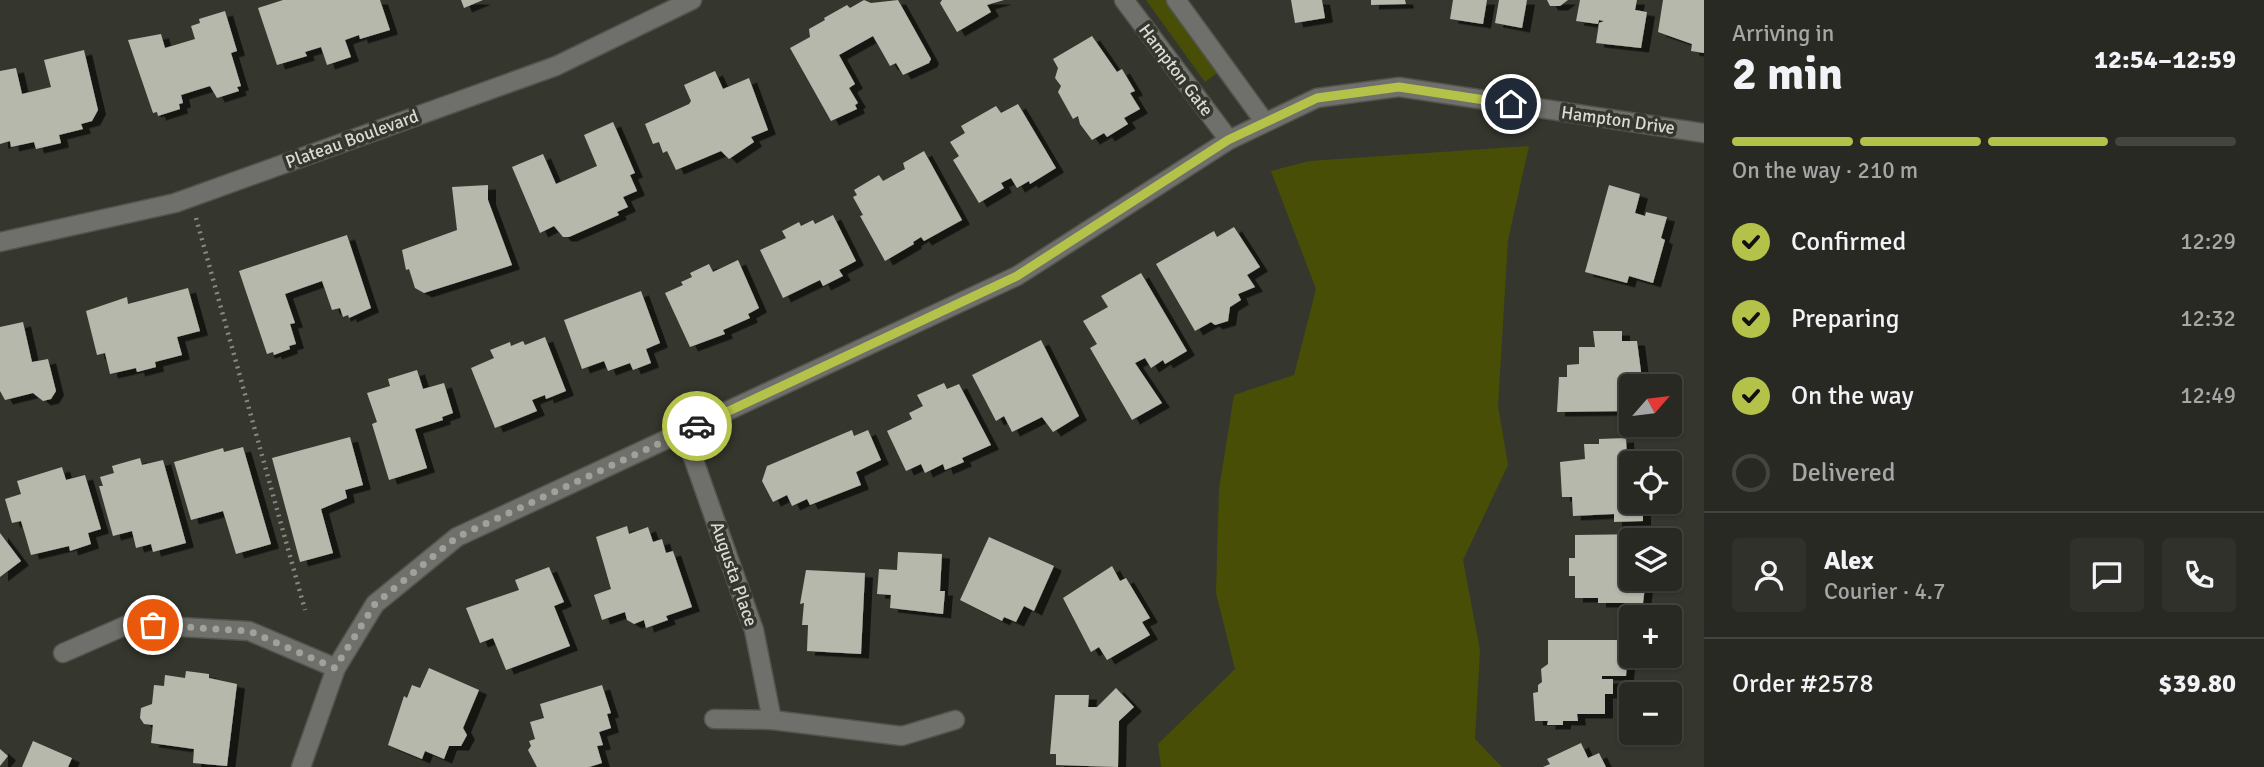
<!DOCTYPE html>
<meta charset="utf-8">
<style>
:root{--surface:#282922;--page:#30312a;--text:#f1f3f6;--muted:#a5a6a5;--line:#444540;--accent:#b5c24a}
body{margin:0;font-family:Signika,sans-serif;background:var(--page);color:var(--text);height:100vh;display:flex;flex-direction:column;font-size:26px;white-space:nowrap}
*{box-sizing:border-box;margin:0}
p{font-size:23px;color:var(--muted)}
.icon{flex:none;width:38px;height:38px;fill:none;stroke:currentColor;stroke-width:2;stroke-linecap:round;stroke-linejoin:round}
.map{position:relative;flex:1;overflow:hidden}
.panel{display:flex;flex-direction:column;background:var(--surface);width:560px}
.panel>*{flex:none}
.needle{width:46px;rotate:62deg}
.buttons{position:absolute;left:1619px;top:374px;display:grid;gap:14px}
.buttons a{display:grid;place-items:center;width:63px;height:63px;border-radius:7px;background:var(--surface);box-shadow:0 2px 5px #0004,0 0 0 2px var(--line);font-size:35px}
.pin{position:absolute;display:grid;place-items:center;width:60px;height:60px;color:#fff;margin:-30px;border:4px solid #fff;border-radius:50%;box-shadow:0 2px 7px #0007}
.courier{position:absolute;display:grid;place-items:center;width:70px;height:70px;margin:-35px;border:5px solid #b5c24a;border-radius:50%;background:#fff;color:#222;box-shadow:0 2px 9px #0007}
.summary em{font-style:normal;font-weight:800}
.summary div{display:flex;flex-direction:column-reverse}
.summary{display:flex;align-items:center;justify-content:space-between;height:119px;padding:0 28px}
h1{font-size:46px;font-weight:800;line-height:52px}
.bar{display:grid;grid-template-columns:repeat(4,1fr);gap:10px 7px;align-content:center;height:84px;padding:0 28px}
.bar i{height:9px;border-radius:5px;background:var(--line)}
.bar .active{background:var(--accent)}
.bar p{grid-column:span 4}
.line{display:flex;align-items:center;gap:18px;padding:0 28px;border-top:2px solid var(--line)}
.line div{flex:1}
.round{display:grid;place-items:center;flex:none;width:74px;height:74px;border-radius:7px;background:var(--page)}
ol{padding:0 28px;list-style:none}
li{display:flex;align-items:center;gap:21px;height:77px}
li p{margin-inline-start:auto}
li .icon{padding:7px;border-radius:50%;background:var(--accent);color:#111;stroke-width:4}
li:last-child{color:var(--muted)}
li i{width:38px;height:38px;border:4px solid var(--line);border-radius:50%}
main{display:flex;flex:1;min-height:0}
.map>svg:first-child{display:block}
.green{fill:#484e05}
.building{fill:#b6b8ac;filter:url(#shadow)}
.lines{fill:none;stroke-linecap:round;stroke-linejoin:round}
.minor-casing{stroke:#53544c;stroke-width:21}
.path{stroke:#878981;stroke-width:4.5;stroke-dasharray:2 5;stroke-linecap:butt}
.minor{stroke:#6f706b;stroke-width:18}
.done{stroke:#a0a19a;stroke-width:7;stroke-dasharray:0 12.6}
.route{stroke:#b5c24a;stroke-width:9}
.labels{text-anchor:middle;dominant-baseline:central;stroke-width:7;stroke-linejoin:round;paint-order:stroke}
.street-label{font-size:18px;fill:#d9dad4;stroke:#35372e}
</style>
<main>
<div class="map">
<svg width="1704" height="767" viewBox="0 0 1704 767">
<defs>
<filter id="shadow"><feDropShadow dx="8" dy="4.5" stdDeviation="0" flood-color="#0009"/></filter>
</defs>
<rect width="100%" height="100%" fill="#35372e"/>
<g class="green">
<polygon points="1146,0 1170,0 1221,70 1205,82"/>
<polygon points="1529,146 1508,240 1498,406 1508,465 1463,560 1480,650 1475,739 1502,767 1161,767 1158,744 1235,669 1216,593 1219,489 1234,395 1294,375 1316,289 1271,171 1309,161"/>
</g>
<g class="building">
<polygon points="283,0 380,0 390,30 360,39 359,35 345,40 351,57 327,65 321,47 305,52 307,56 277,65 258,8"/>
<polygon points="461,0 483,0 464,8"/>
<polygon points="864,0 871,3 898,0 931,59 929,63 903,75 896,63 890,66 873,36 839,55 855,84 849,88 858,103 855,105 857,109 831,121 790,48 810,37 809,29 825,20 824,18 847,5 850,8"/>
<polygon points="942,0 1004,0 987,5 991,12 957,32 940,3"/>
<polygon points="1291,0 1322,0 1325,18 1295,23"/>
<polygon points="1371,0 1405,0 1406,4 1371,5"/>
<polygon points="1453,0 1487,0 1483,24 1450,19"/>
<polygon points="1499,0 1527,0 1522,28 1495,23"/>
<polygon points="1547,0 1568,0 1560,6 1550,6"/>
<polygon points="1580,0 1637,0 1635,10 1647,12 1641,48 1596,43 1599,23 1604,21 1599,20 1598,24 1576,21"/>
<polygon points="1663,0 1704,0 1704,53 1691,51 1692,44 1658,32"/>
<polygon points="225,11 237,51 231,53 241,86 237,87 239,91 217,98 210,86 181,95 183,103 179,104 180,109 158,116 157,112 153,113 128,40 161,34 165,48 195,39 191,26 200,23 199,19"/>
<polygon points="1092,36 1117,72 1122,69 1135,91 1130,93 1140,109 1124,118 1128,124 1107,137 1104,133 1092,140 1080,124 1078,116 1073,119 1058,92 1061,86 1055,78 1058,68 1053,59"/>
<polygon points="84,50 98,110 92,121 81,124 83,129 59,135 61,143 36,149 34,142 11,147 10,141 0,144 0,71 16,68 22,94 51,87 44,60"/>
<polygon points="715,71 723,89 749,78 768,130 751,137 754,142 729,159 721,151 676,170 667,151 663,153 659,142 653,144 645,124 689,104 691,101 684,85"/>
<polygon points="1018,104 1056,168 1030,184 1029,181 1017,188 1011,178 1001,183 1004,188 979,203 953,160 959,156 950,142 965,133 961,126 996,106 1001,113"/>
<polygon points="613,122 635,173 630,175 637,191 623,197 628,207 617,212 619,215 569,237 563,237 554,226 540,233 512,167 543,154 556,184 597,166 584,135"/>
<polygon points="924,151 962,220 924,241 921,237 913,242 914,244 885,261 860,216 863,215 853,197 857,195 854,190 879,175 883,181 905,169 903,163"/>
<polygon points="488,185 488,200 512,265 424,293 415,288 409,269 406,270 402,250 457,230 452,187"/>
<polygon points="1609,185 1640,194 1635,213 1645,216 1646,212 1667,217 1661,238 1665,240 1653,283 1629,276 1627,283 1585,272"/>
<polygon points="833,215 856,261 839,270 843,276 823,286 820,280 783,298 760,250 786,238 782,231 799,222 801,226 813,220 815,224"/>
<polygon points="1234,227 1260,267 1247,275 1255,287 1238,294 1241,300 1230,307 1228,321 1215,325 1211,322 1195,331 1156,264 1214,231 1217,237"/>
<polygon points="347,235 371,308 349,318 348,315 343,317 340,308 332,310 322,281 285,294 295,323 290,324 296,344 289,346 290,349 274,355 273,352 267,354 239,271"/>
<polygon points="738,260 759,308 748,314 750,318 723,330 725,334 690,347 665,293 683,285 681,282 692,277 690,273 709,264 713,272"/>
<polygon points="1141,273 1187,351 1165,364 1163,360 1151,368 1145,358 1135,363 1162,403 1132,420 1090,348 1097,344 1083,321 1108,307 1101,296"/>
<polygon points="188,288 200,331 177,337 182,355 155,362 156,367 137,372 136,368 110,374 105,353 97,355 86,311 127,297 128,304"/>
<polygon points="641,291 660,343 646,349 651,363 633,370 630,363 608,371 604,361 582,369 564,320"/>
<polygon points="23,322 32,362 48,359 56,391 51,399 43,401 33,393 5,400 0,391 0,327"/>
<polygon points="1593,331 1622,331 1622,341 1637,341 1643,387 1631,387 1631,411 1557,412 1559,377 1567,377 1567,365 1579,364 1579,347 1595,347"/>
<polygon points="545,337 566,391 546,399 545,395 532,400 537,411 495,428 471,368 494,358 490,350 510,342 511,346 523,341 525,345"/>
<polygon points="1041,340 1079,416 1053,432 1042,417 1012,432 1004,416 996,421 972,375"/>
<polygon points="417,370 423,389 444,383 453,413 442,417 443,420 415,429 427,468 389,480 372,424 377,422 367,393 390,386 388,379"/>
<polygon points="944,383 947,389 959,384 991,445 962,458 964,462 945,470 943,464 925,473 921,464 906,471 887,431 912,419 909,413 923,406 917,395"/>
<polygon points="852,430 854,436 868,430 881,460 856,472 861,485 810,505 807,499 792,506 787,495 773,502 762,481 767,466"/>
<polygon points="350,437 363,485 345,490 347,498 321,509 333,553 300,562 272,458"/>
<polygon points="1626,438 1627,459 1633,459 1631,502 1646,502 1643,505 1643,521 1614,522 1614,514 1573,516 1572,497 1562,497 1560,462 1585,459 1584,444 1599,444 1599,439"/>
<polygon points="243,447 271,544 236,554 223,511 191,520 174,462 223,448 224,452"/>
<polygon points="140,458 142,465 163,460 186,543 153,552 151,544 136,548 132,531 113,536 99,486 103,486 100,477 114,473 112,466"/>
<polygon points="62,467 66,480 85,475 101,529 88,533 91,544 70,551 69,546 31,555 21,521 12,523 5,499 21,494 17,481"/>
<polygon points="627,526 629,534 648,527 653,542 662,539 666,553 673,551 692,607 666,616 668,620 646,628 644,620 634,624 627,620 625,612 602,620 594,595 611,589 596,537"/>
<polygon points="0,533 21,561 0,577"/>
<polygon points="1646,534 1646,541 1631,541 1631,579 1646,579 1643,603 1598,603 1598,598 1575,598 1575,576 1569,576 1569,558 1575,558 1575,535"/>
<polygon points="989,537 1054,566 1034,611 1024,606 1016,622 1004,617 1002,621 960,600"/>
<polygon points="898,552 942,554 940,591 945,591 943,614 890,608 891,595 877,594 879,569 897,570"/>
<polygon points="1112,566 1120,581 1126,578 1150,618 1142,622 1150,635 1107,660 1099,647 1091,652 1063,598"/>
<polygon points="549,567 564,602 554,606 570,646 506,670 493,638 480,643 466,608 519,590 515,580"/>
<polygon points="806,570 865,573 861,654 807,651 808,625 802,625 804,603 800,604"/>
<polygon points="1548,640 1629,640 1626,676 1602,676 1602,679 1613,679 1613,694 1605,694 1605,714 1577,714 1578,721 1563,721 1563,725 1547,725 1548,721 1535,721 1533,693 1538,692 1538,685 1542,682 1541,669 1548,664"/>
<polygon points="429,668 479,690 463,728 467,735 461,746 449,746 444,759 425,751 422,759 388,745 404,696 407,698 412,685 420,688"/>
<polygon points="186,671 209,674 209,678 237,684 227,766 193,763 194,749 151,743 153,725 144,724 140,718 141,708 152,704 154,685 164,686 165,675 185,678"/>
<polygon points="602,685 611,713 607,714 611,728 599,732 603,745 597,746 602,763 589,767 537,767 528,750 531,746 529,741 535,739 530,722 544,718 540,704"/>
<polygon points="1116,688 1134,707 1119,721 1118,767 1056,765 1056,754 1050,754 1055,695 1089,695 1088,707 1097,707"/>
<polygon points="33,741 72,758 68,767 22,767"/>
<polygon points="1581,743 1588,758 1599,753 1606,767 1543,767 1550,764 1547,759"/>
<polygon points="0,749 8,756 0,766"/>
</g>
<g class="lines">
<defs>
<g id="minor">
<polyline points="1124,0 1229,140"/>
<polyline points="1176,0 1264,121"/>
<polyline points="0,242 175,203 556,66 692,0"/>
<polyline points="684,432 754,630 772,720"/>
<polyline points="63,653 129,624 249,631 336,668"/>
<polyline points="714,719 772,720 902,736 955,720"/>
<polyline points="301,767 336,668 375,604 457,537 1017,276 1229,140 1317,98 1399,87 1704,133"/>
</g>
</defs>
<use href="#minor" class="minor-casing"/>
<polyline class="path" points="196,218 305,610"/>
<use href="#minor" class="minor"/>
</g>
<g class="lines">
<polyline class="done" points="153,625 249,631 335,668 375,604 457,537 697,426"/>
<polyline class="route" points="697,426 1017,276 1228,140 1317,98 1399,87 1511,104"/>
</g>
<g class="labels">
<g class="street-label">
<text transform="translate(1176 70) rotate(53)">Hampton Gate</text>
<text transform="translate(1618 120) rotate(8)">Hampton Drive</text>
<text transform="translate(352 139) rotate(-20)">Plateau Boulevard</text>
<text transform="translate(734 574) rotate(71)">Augusta Place</text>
</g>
</g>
</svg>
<div class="buttons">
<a><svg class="needle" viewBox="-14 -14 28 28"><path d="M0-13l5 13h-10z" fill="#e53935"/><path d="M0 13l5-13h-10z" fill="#a5a6a5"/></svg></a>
<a><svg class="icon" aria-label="locate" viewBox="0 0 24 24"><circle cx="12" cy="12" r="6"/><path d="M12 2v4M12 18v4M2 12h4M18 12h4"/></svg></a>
<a><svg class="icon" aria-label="layers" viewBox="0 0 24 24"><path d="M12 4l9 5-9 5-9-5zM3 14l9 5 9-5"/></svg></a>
<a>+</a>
<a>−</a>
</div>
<div class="pin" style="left:153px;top:625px;background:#ea580c"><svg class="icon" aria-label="bag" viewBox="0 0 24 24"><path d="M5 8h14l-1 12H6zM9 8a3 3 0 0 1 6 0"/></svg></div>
<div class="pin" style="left:1511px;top:104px;background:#1f2937"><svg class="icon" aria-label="home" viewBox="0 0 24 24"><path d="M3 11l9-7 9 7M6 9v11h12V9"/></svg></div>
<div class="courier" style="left:697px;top:426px"><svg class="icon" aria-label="car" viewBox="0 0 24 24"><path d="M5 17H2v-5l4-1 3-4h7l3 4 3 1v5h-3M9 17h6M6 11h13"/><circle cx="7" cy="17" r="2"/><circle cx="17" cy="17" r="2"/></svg></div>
</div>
<section class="panel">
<div class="summary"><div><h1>2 min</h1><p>Arriving in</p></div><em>12:54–12:59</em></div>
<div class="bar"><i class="active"></i><i class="active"></i><i class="active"></i><i></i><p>On the way · 210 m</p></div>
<ol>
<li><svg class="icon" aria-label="check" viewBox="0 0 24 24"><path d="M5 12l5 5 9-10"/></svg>Confirmed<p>12:29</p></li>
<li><svg class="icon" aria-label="check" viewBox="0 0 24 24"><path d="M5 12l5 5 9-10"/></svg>Preparing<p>12:32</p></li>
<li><svg class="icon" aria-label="check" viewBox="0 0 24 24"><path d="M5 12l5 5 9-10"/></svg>On the way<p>12:49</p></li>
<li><i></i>Delivered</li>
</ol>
<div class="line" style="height:126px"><a class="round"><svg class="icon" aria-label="person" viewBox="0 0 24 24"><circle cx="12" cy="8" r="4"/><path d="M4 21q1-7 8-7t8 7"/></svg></a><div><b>Alex</b><p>Courier · 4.7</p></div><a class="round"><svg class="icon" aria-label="chat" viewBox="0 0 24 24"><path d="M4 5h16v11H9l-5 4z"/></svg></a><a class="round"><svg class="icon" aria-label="phone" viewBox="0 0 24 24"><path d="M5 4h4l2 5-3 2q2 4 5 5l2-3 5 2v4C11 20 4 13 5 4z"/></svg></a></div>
<div class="line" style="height:91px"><div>Order #2578</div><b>$39.80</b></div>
</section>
</main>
